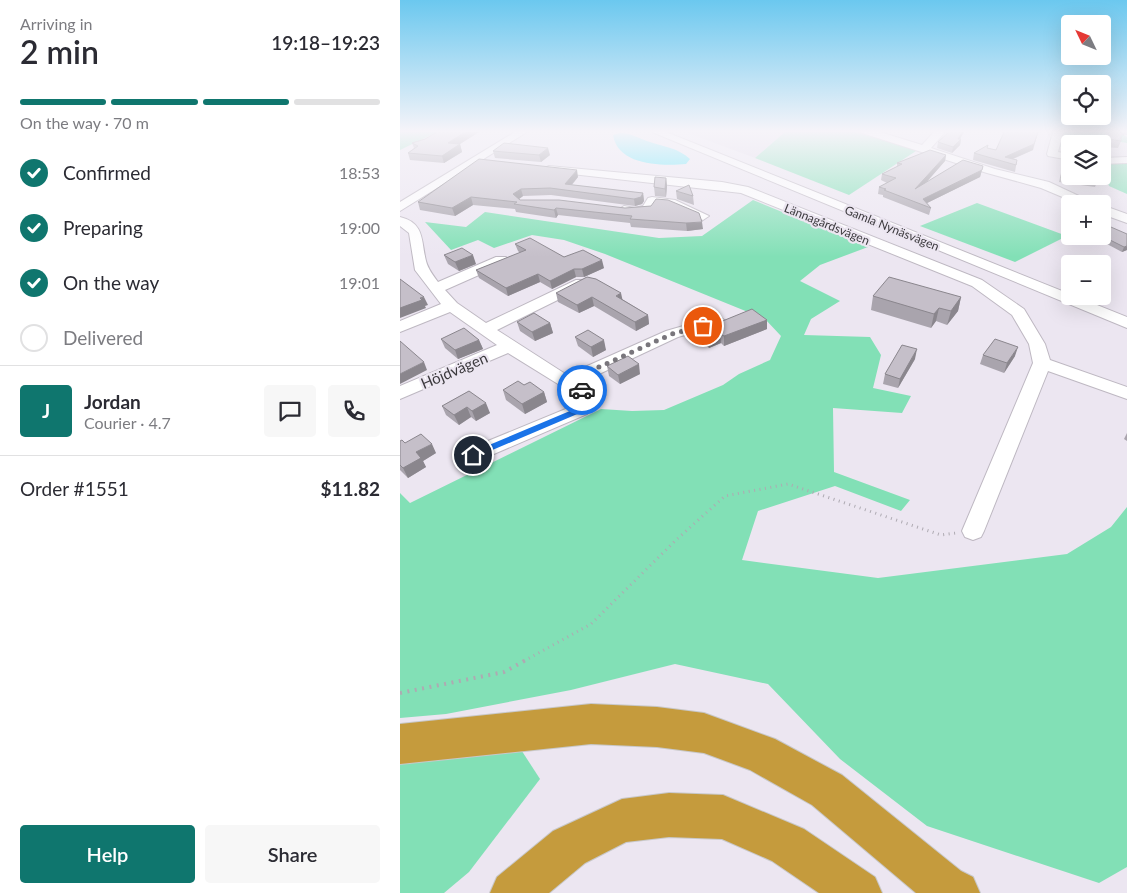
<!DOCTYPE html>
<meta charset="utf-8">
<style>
:root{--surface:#fff;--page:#f7f7f7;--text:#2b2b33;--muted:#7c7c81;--line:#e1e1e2;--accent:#0f766e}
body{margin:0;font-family:Lato,sans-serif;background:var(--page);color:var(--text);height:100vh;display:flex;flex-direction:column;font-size:19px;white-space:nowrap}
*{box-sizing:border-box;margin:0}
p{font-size:16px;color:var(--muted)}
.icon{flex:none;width:28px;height:28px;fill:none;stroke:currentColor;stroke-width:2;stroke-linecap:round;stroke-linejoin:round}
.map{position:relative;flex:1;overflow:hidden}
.side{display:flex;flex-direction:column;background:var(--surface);width:400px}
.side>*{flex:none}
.needle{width:32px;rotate:313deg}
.tools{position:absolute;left:661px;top:15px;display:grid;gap:10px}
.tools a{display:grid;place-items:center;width:50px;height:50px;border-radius:5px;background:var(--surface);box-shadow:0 5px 20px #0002;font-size:25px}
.pin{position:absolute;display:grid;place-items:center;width:42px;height:42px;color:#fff;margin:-21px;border:2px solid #fff;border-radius:50%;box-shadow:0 1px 5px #0007}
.courier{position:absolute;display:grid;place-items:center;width:50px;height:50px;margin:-25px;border:4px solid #1a73e8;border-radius:50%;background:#fff;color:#222;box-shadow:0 1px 6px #0007}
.headline em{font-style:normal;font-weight:600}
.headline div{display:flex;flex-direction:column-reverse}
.headline{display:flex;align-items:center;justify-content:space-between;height:85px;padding:0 20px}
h1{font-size:32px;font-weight:600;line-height:38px}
.bar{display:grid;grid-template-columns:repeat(4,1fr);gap:8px 5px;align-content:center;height:60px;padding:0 20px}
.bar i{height:6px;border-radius:4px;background:var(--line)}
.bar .on{background:var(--accent)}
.bar p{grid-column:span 4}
.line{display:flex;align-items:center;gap:12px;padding:0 20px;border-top:1px solid var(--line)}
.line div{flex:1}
.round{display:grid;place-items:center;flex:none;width:52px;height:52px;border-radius:5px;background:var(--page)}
ol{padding:0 20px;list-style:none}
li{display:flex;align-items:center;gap:15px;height:55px}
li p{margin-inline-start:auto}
li .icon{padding:5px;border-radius:50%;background:var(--accent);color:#fff;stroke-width:4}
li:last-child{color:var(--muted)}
li i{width:28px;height:28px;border:2px solid var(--line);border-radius:50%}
.action{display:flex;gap:10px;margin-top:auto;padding:10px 20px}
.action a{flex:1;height:58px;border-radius:5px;background:var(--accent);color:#fff;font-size:20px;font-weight:600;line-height:58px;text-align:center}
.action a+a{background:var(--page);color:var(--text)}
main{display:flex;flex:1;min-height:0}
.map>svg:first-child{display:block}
.built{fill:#e1d8e8}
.green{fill:#82e0b6}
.water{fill:#4fe6fa}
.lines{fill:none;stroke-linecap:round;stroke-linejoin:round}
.minor-casing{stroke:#beb8c2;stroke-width:2}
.highway-casing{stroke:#c8c8c9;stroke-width:2}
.path-far1{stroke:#aeaab2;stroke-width:3;stroke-dasharray:1 4.5;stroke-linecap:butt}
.path{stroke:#aeaab2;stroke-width:4;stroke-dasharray:2 5.5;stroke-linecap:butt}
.minor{fill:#fff;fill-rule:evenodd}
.highway{fill:#c59b3d;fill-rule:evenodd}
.wall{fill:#a9a4ad}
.shaded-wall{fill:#8a868d}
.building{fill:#c5bfc9;stroke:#8a868d}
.route{fill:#1a73e8}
.done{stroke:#79767c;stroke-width:5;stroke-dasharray:0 9}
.labels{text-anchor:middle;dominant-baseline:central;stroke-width:4.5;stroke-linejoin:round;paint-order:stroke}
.far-street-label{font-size:12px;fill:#3b393d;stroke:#ece6f1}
.street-label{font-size:15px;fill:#3b393d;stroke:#ece6f1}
</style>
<main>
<section class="side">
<div class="headline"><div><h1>2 min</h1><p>Arriving in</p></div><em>19:18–19:23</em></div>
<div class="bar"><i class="on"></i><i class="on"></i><i class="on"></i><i></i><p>On the way · 70 m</p></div>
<ol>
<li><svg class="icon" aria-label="check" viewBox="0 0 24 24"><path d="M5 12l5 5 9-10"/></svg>Confirmed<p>18:53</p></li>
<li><svg class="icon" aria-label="check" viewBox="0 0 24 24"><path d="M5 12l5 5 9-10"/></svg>Preparing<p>19:00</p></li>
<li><svg class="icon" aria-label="check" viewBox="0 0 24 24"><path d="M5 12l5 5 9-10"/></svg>On the way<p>19:01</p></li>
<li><i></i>Delivered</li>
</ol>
<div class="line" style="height:90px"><b class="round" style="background:var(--accent);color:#fff">J</b><div><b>Jordan</b><p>Courier · 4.7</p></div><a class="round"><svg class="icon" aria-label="chat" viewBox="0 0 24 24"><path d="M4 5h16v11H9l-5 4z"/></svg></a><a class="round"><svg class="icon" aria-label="phone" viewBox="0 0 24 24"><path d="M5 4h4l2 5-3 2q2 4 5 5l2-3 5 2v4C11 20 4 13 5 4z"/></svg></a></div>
<div class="line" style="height:65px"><div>Order #1551</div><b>$11.82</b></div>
<div class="action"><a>Help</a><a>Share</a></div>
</section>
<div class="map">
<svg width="727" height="893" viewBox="0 0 727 893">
<rect width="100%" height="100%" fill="#ece6f1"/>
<polygon class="built" points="285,132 385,132 355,158"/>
<g class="green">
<polygon points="0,132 37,132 0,150"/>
<polygon points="385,132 454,132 519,149 449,195 355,158"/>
<polygon points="662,132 720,132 727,137 727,143 696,138 694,144 670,144 670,149 658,146"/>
<polygon points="727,163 727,194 709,186 702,164"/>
<polygon points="353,200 468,247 420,265 400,281 440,301 411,319 404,335 470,337 481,355 473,388 511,396 502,413 433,408 434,472 510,500 501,511 435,486 358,511 342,560 478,578 667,554 711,527 727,507 727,867 699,883 527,826 440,759 368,684 275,664 171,690 46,714 0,718 0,493 10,503 201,409 232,411 264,410 323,385 339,374 370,360 381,336 365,319 205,254 164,240 132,235 94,248 78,240 51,250 25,222 66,227 85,212 259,238 302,236"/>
<polygon points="577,203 667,236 615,262 520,226"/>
<polygon points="118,745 140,779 69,872 44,893 0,893 0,761"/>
</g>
<path class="water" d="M220 133C232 133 239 139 250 142 265 147 278 148 290 159L286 164C262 166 218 166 213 135Z"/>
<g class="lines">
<defs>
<g id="minor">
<polygon points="115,132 127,132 0,211 0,202"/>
<polygon points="252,132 266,132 727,317 727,328"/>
<polygon points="459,132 480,132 522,145 534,132 545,132 531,148 595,169 649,182 696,204 679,204 641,188 587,173"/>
<polygon points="653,132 663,132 658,152 670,154 670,160 648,156 647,154"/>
<polygon points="727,157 727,163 702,164 702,158"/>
<polygon points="149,166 322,182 348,187 582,280 624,309 645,344 650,360 727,387 727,399 648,371 584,531 581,537 573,540 565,537 562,531 633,363 629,344 612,315 572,286 341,193 145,171 143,169"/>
<polygon points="252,197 275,200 309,216 303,220 269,206 256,205 252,212 235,216 220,213 218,210 224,206 235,208 243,206 248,198"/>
<polygon points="702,205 727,214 727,223 702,214"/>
<path d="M0 217C25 223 21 241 26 261 28 269 33 275 38 282L96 257H106L108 260 106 263 45 290 57 303 86 323 176 280H186L188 283 186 286 97 330 167 375 266 331 318 316 326 321 324 324 278 337 182 382 198 396 187 414 80 460 73 462 66 460 63 455 66 450 173 406 179 397 108 353 0 399V386L97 345 50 312 0 332V321L41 304 15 270 9 233 0 226Z"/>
</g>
<g id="highway">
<polygon points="191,704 257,707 304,713 375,739 442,775 561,871 573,877 580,893 516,893 412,805 350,770 304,753 257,747 191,744 0,764 0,724"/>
<polygon points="269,793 323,795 404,829 475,877 482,893 419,893 372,861 322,839 269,837 226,842 185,863 149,893 90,893 97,877 153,831 222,799"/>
</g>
</defs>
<use href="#minor" class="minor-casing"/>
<use href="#highway" class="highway-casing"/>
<polyline class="path-far1" points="124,661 191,624 276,540 325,496 388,484 541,535 556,533"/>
<polyline class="path" points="0,693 104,672 126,660"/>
<use href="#minor" class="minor"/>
<use href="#highway" class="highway"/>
</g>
<g class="wall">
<polygon points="37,132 79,132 60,144 62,152 44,163 10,160 8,153 14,148 12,143 25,139"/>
<polygon points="549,132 564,132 560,139 561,139 560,145 552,153 537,148 538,142"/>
<polygon points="706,132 727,132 727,135 721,135 721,141 718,148 705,147"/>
<polygon points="587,148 596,150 633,150 613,159 617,160 615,172 573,160 574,153"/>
<polygon points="93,151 150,155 141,162 95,158"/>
<polygon points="546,155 545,161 526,183 583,166 580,177 527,203 531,208 529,215 483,197 483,195 478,194 479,187 487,183 481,180 482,174 497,167 497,163"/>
<polygon points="663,164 698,179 695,187 659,182"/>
<polygon points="178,177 172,185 243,193 244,201 242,204 235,206 151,195 123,196 119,199 120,200 225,208 251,206 303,229 287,231 231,227 230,223 158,215 156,218 116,212 115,209 73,205 55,216 20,210 18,202"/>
<polygon points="266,178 267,186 266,197 255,196 254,187"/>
<polygon points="276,191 293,196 294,205 277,199"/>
<polygon points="704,224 727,250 722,252 692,236 702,236"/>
<polygon points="115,244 164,257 204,268 184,277 176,277 152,289 140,282 108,296 79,278 76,270 120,253 118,251"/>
<polygon points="44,255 76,264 59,271 48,264"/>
<polygon points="156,293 222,299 248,315 249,324 236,331 194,306 179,313 158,302"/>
<polygon points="473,296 561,297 558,311 547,325 536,321 531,328 471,310"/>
<polygon points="367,320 367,329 324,346 321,343 309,348 299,340 298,331"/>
<polygon points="117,322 150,323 153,333 135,341 120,331"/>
<polygon points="175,337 206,350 193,357 178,346"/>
<polygon points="41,339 79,340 83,349 58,359 45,348"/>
<polygon points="583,355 615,356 604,373 580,364"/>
<polygon points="515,359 498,388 483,384 485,374"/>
<polygon points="207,366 240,374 220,384 209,376"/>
<polygon points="124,385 144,392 147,402 125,414 106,400 103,390"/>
<polygon points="69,391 90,413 76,421 71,417 59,425 46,415 42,406"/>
<polygon points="727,433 727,441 724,439"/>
<polygon points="0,441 5,443 36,453 23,461 26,467 8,478 0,470"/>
</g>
<g class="shaded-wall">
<polygon points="65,132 79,132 60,144 62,152 44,163 42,156 48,143"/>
<polygon points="562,132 564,132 558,142 561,139 560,145 552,153 553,147"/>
<polygon points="638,132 633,150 605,162 605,157"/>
<polygon points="148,148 150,155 141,162 139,155"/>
<polygon points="546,155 545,161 514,196 515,189"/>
<polygon points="177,170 178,177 167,190 165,184"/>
<polygon points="582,170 580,177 523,205 523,199"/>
<polygon points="266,178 267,186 266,197 265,189"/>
<polygon points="121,189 123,196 115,202 113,194"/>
<polygon points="243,193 244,201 242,204 235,206 234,199"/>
<polygon points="71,197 73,205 55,216 52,208"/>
<polygon points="156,208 158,215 156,218 154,210"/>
<polygon points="302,222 303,229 287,231 286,223"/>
<polygon points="727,246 727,250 722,252 724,247"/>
<polygon points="73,255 76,264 59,271 55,262"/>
<polygon points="202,260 204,268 184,277 182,269"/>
<polygon points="174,269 176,277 152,289 150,281"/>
<polygon points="138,274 140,282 108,296 106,288"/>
<polygon points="221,293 223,302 216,296"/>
<polygon points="24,297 28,305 25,306 26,308 0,318 0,308"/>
<polygon points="192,297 194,306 179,313 177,305"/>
<polygon points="561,297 558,311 547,325 551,311"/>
<polygon points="539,308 536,321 531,328 534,314"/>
<polygon points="248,315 249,324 236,331 235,322"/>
<polygon points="367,320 367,329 324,346 324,336"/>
<polygon points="150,323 153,333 135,341 132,332"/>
<polygon points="320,334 321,343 309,348 308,339"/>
<polygon points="79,340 83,349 58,359 55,350"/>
<polygon points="204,340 206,350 193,357 191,347"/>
<polygon points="618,347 615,356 604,373 607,363"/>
<polygon points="517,349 515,359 498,388 500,379"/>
<polygon points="24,362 27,370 0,384 0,374"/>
<polygon points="239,364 240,374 220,384 218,375"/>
<polygon points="144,392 147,402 125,414 122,404"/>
<polygon points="86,403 90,413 76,421 72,411"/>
<polygon points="67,407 71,417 59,425 54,415"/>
<polygon points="32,444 36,453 23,461 26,467 8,478 3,468 16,452"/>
</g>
<g class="building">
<polygon points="37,132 65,132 48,143 60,144 42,156 8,153 18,146 12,143 25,139"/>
<polygon points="549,132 562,132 558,139 561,139 553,147 538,142"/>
<polygon points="604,132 638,132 634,144 605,157 617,160 616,165 574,153 588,145 587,148 596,150"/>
<polygon points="708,132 721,132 721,141 708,139"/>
<polygon points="104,143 148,148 139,155 93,151"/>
<polygon points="530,150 546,155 515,189 563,160 583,166 582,170 523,199 531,208 484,190 486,189 479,187 496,178 482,174 502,164 497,163"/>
<polygon points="79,159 177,170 165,184 243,193 241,197 234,199 150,188 121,189 113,194 120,200 159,200 225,208 251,206 256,199 268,200 299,213 302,222 286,223 230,219 232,216 156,208 154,210 114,204 117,202 71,197 52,208 18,202"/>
<polygon points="663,164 670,167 670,176 691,176 698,179 697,183 661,178"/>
<polygon points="255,177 266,178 265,189 254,187"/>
<polygon points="289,185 293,196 276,191"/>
<polygon points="704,224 727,234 727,246 724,247 702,236 702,225"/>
<polygon points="130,238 164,257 183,250 202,260 182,269 174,269 150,281 138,274 106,288 76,270 126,250 115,244"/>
<polygon points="62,248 73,255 55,262 44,255"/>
<polygon points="187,277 196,279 221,293 216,296 248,315 235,322 192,297 177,305 156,293"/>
<polygon points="489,277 561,297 551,311 539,308 534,314 473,296"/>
<polygon points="0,279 24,297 20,298 22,300 0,308"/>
<polygon points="352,309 367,320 324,336 320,334 308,339 298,331"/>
<polygon points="134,313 150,323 132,332 117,322"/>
<polygon points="64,328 79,340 55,350 41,339"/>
<polygon points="188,330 204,340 191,347 175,337"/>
<polygon points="595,339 618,347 607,363 583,355"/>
<polygon points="0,341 24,362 0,374"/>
<polygon points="502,345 517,349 500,379 485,374"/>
<polygon points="228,356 239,364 218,375 207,366"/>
<polygon points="118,381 124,385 130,382 144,392 122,404 103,390"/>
<polygon points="69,391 86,403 72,411 67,407 54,415 42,406"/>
<polygon points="21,434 32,444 16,452 21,458 3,468 0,465 0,441 2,440 5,443"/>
</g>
<linearGradient id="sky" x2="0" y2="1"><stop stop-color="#6bc8ef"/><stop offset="0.51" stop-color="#f6f4f9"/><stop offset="1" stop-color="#f6f4f9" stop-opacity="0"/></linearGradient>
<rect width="727" height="257" fill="url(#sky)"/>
<polygon class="route" points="180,388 185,388 192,396 182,412 76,457 70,457 70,453 177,408 185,397 178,390"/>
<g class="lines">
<polyline class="done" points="182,390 166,382 272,334 303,326"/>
</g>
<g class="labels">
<g class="far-street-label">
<text transform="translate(427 224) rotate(22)">Lännagårdsvägen</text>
<text transform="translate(492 228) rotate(22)">Gamla Nynäsvägen</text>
</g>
<g class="street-label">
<text transform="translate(54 370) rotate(-23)">Höjdvägen</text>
</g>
</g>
</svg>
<div class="tools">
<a><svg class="needle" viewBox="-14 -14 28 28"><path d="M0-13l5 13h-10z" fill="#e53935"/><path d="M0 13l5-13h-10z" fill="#7c7c81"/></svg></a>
<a><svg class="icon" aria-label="locate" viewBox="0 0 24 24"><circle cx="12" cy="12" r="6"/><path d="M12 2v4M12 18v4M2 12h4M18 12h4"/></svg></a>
<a><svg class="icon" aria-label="layers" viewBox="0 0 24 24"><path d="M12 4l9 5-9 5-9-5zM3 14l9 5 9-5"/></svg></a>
<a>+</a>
<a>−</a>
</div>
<div class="pin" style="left:303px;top:326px;background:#ea580c"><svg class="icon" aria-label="bag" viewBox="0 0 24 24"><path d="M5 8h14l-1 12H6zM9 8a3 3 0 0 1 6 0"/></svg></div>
<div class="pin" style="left:73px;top:455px;background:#1f2937"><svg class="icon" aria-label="home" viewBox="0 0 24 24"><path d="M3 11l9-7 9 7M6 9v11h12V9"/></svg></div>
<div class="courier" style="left:182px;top:390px"><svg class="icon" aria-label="car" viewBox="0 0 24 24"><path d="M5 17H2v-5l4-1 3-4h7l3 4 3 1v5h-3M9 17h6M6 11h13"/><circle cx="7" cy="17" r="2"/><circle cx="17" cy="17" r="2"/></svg></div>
</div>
</main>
